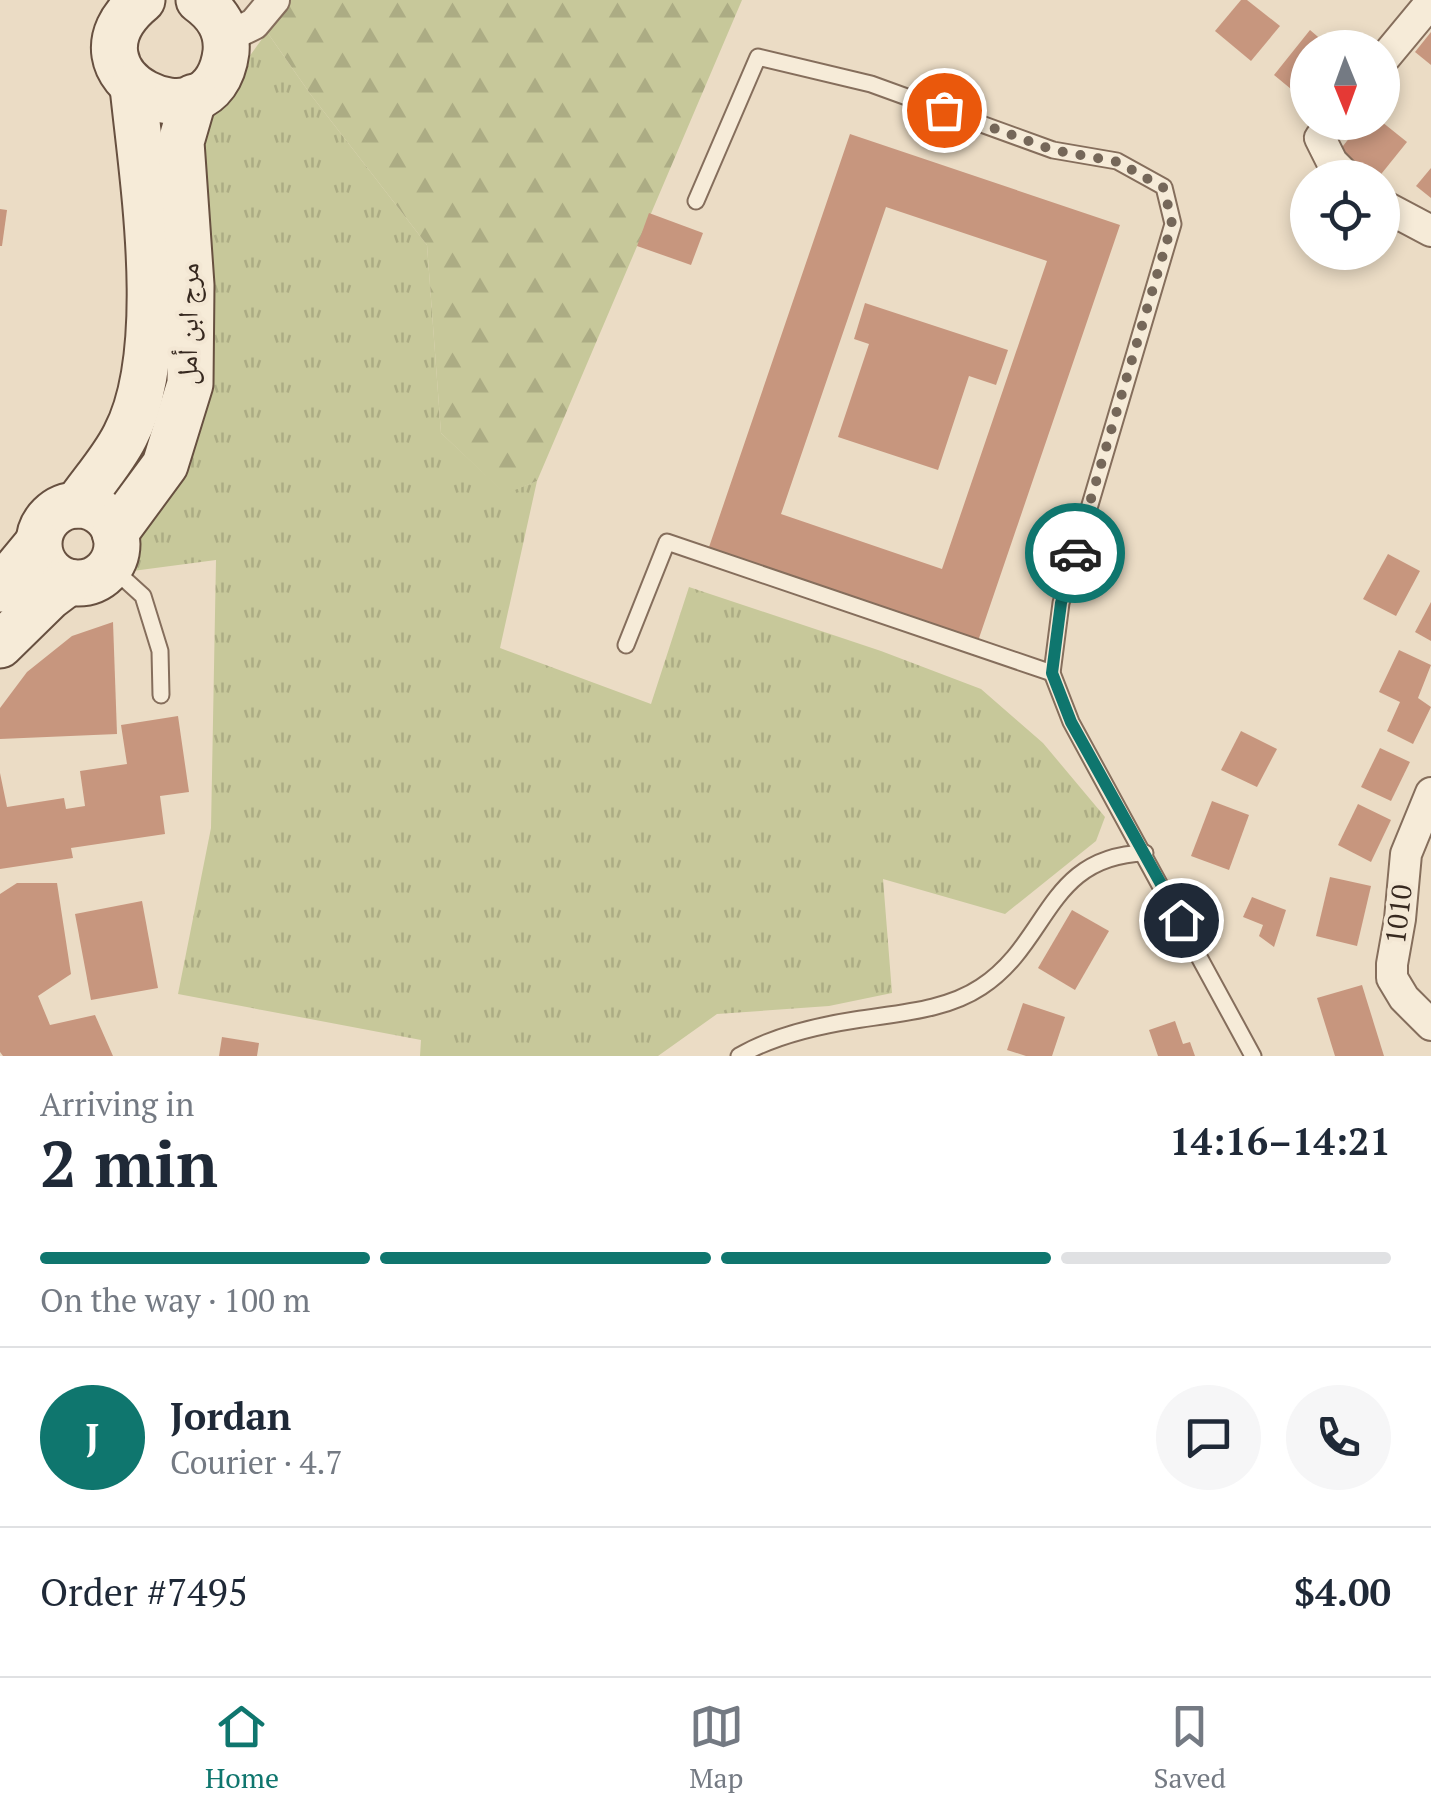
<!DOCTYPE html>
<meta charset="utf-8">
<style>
:root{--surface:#fff;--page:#f6f6f7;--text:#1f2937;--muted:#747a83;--line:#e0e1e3;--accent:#0f766e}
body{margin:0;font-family:"PT Serif","Noto Naskh Arabic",serif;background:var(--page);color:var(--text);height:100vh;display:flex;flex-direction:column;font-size:38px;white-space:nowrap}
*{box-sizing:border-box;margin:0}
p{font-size:32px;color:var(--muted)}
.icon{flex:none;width:55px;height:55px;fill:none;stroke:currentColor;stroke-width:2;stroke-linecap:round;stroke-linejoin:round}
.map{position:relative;height:1056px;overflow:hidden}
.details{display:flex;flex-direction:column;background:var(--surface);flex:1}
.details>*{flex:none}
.needle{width:65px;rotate:179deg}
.buttons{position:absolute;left:1290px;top:30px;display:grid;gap:20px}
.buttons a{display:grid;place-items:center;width:110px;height:110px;border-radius:50%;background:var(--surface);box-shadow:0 5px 15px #0003;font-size:50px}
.pin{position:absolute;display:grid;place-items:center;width:85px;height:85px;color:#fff;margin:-42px;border:5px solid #fff;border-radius:50%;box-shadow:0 2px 10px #0007}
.courier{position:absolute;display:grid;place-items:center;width:100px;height:100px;margin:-50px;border:8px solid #0f766e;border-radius:50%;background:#fff;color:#222;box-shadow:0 2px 12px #0007}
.head em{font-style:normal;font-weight:800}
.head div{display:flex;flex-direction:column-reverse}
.head{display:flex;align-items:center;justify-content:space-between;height:170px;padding:0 40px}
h1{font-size:65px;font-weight:800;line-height:75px}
.bar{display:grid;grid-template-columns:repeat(4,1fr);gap:15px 10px;align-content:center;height:120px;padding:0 40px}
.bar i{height:12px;border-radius:8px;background:var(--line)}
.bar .on{background:var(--accent)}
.bar p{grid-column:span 4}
.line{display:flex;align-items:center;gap:25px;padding:0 40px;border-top:2px solid var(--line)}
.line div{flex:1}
.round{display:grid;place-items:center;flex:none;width:105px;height:105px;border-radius:52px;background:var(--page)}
.dock{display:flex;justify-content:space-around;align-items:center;height:140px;border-top:2px solid var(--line);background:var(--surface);font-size:28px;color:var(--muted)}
.dock a{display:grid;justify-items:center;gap:5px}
.dock .on{color:var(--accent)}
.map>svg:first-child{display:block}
.grass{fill:url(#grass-tufts)}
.forest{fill:url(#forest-firs)}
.building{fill:#c7967e;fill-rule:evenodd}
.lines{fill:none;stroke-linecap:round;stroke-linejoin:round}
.lane-casing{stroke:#856e5c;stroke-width:19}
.street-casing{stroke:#856e5c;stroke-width:34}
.secondary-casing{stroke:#675040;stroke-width:49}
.lane{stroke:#f6ebd8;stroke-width:15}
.street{stroke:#f6ebd8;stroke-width:30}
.secondary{stroke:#f6ebd8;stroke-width:45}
.done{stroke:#756759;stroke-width:10;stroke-dasharray:0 18}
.route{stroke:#0f766e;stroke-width:12}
.labels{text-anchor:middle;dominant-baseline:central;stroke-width:8;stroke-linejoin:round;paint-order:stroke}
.street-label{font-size:28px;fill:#36281f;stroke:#f3e7d4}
</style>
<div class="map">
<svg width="1431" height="1056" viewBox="0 0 1431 1056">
<defs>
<pattern id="grass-tufts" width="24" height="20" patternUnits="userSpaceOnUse" patternTransform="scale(2.5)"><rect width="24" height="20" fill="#c7c89a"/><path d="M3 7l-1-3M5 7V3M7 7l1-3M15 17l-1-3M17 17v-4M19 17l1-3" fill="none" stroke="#acac84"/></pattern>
<pattern id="forest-firs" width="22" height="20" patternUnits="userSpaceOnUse" patternTransform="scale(2.5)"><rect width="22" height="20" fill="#c7c89a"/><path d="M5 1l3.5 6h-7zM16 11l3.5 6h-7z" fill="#acac84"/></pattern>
</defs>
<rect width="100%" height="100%" fill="#ebdcc5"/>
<polygon class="grass" points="267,32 311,95 427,245 441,433 505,493 537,481 500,648 651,704 689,587 881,651 981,689 1043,743 1105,817 1096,841 1005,914 883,879 892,993 829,1006 717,1014 658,1056 420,1056 421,1040 178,994 211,828 216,560 125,572 122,530 176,454 203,121"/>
<polygon class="forest" points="262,0 742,0 537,481 505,494 441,433 427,245 311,95 267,32"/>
<g class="building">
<polygon points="1241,0 1247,0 1280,26 1251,61 1215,31"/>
<polygon points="1310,30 1331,48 1308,48 1308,103 1274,75"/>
<polygon points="1431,32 1431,65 1415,52"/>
<polygon points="1362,122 1382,122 1407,142 1378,178 1372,178 1339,151"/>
<path d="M850 134 1120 225 978 641 708 550ZM886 207 1047 261 942 569 781 514Z"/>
<polygon points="1431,168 1431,198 1416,186"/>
<polygon points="0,209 7,210 2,246 0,246"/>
<polygon points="649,213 703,233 691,265 637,246"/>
<polygon points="865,303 1008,350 996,385 969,376 938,470 838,437 869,344 854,339"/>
<polygon points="1388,554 1420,571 1396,616 1363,599"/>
<polygon points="1431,602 1431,641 1415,632"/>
<polygon points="113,622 117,734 0,739 0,708 27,672 72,636"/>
<polygon points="1399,650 1431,665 1418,698 1431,707 1413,744 1387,731 1400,702 1379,692"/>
<polygon points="178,716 189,792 160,796 165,834 71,848 73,858 0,869 0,773 7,807 64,798 66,809 85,806 80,771 127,764 121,725"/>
<polygon points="1241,731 1277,749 1257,787 1221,770"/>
<polygon points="1380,748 1410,762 1391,801 1361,787"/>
<polygon points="1212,801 1249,815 1229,870 1191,856"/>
<polygon points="1358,804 1391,820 1371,862 1338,845"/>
<polygon points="1330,877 1371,886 1357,946 1316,936"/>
<polygon points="17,883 57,883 71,974 38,996 50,1025 95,1015 113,1056 3,1056 0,1052 0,894"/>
<polygon points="1252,897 1286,910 1274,947 1259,936 1263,925 1243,917"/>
<polygon points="142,901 158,988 91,1000 75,914"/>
<polygon points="1072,910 1109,931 1075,990 1038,968"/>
<polygon points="1362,985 1384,1056 1335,1056 1317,998"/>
<polygon points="1023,1003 1065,1017 1052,1056 1026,1056 1007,1050"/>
<polygon points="1175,1021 1183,1044 1190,1042 1195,1056 1158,1056 1149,1030"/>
<polygon points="222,1037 259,1043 257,1056 219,1056"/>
</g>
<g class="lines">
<defs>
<g id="lane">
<polyline points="696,201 758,57 871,84 1053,150 1117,161 1164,187 1173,224 1061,603 1052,673 1071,722 1253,1056"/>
<polyline points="110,566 143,596 160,651 161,695"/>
<polyline points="626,645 667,542 1052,673"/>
<path d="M739 1056C773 1036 816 1026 855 1020 897 1013 945 1011 981 987 1050 942 1046 856 1145 853"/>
</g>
<g id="street">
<polyline points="225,38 254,24 274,0"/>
<polyline points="1382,61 1431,2"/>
<polyline points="1332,122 1320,138 1332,162 1348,178"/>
<polyline points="1382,205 1431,231"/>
<polyline points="1431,793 1406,854 1400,919 1392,964 1392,978 1404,998 1431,1025"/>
</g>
<g id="secondary">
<path d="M142 0C51 75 213 156 226 52 228 29 217 13 199 0"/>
<circle cx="78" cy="544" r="39"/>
<path d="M77 505C93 482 113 460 125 436 170 351 143 182 133 87"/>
<polyline points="115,533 165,465 190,384 191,285 181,142 194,97"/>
<polyline points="0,589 38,543"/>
<polyline points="0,645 49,597 69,582"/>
</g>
</defs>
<use href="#lane" class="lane-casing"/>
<use href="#street" class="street-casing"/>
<use href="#secondary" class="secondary-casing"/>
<use href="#lane" class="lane"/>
<use href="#street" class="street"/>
<use href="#secondary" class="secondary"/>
</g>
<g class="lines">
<polyline class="done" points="944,110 1053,150 1118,162 1164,188 1172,224 1075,553"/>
<polyline class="route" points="1075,553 1061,603 1052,673 1071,722 1181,920"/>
</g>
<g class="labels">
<g class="street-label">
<text transform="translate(187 324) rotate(-89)">مرج ابن أمل</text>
<text transform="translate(1398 914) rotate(-83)">1010</text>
</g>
</g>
</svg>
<div class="buttons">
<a><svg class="needle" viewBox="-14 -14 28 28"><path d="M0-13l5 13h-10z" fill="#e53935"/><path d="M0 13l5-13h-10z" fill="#747a83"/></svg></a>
<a><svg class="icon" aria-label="locate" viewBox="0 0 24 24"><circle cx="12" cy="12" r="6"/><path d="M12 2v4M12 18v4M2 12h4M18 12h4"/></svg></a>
</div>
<div class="pin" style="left:944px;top:110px;background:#ea580c"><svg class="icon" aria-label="bag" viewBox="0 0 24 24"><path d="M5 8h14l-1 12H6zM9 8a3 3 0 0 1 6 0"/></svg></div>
<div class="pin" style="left:1181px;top:920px;background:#1f2937"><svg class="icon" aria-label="home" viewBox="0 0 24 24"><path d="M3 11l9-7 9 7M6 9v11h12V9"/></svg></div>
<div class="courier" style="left:1075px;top:553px"><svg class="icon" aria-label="car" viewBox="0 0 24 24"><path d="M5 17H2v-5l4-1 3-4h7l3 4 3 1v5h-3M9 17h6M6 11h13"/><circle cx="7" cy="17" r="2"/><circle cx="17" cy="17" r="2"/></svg></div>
</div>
<section class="details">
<div class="head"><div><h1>2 min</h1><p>Arriving in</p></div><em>14:16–14:21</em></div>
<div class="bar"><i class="on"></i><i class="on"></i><i class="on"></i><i></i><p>On the way · 100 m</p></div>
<div class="line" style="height:180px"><b class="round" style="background:var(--accent);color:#fff">J</b><div><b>Jordan</b><p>Courier · 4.7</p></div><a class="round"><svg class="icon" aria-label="chat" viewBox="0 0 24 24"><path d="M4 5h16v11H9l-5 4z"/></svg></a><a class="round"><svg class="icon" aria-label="phone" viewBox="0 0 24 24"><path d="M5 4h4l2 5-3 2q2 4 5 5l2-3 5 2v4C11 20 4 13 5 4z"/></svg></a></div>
<div class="line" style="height:130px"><div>Order #7495</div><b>$4.00</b></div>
</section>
<nav class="dock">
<a class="on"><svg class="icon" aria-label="home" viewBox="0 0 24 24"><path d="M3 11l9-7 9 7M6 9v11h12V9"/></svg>Home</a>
<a><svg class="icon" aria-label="map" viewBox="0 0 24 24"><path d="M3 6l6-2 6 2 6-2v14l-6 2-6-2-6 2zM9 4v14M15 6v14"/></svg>Map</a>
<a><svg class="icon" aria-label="saved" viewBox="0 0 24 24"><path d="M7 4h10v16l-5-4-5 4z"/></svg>Saved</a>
</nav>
